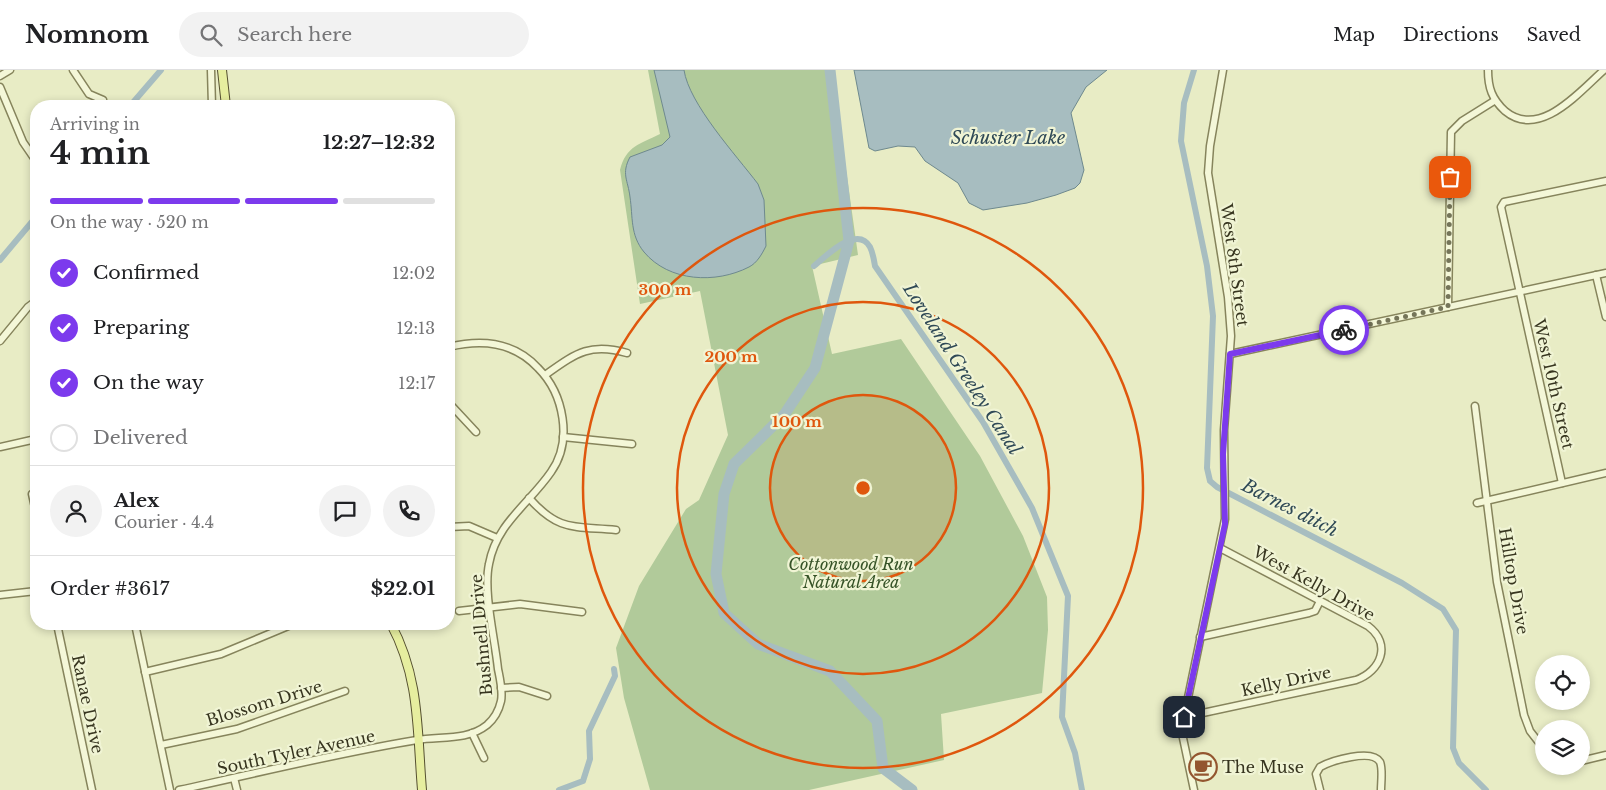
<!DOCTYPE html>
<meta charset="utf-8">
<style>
:root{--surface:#fff;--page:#f2f2f2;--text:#202124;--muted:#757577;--line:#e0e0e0;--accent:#7c3aed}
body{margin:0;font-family:"Libre Baskerville",serif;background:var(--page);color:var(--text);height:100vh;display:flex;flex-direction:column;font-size:19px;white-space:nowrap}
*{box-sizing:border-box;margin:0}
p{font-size:16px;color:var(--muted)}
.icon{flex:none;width:28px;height:28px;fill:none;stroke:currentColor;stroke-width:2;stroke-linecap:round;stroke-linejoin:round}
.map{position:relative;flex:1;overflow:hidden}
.details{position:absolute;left:30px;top:30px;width:425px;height:530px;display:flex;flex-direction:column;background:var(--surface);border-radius:20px;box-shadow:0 2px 8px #0003}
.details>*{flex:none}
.buttons{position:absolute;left:1535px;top:585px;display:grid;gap:10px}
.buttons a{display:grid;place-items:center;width:55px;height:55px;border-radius:50%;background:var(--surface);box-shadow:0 2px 8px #0003;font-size:25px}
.pin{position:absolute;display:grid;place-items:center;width:42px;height:42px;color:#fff;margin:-21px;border-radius:10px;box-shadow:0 2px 8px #0006}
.courier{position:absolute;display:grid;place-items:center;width:50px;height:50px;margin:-25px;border:4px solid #7c3aed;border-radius:50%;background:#fff;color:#222;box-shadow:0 1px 6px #0007}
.head em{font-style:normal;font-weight:700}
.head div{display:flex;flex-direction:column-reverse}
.head{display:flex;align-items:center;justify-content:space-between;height:85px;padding:0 20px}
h1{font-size:32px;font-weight:700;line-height:38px}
.bar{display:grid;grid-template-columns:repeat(4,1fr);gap:8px 5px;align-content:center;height:60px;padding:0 20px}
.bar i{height:6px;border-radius:4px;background:var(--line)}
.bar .selected{background:var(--accent)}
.bar p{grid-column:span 4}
.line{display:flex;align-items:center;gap:12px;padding:0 20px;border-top:1px solid var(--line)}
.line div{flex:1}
.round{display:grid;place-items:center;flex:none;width:52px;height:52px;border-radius:26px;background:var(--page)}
ol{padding:0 20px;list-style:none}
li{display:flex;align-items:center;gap:15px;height:55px}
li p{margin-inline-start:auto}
li .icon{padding:5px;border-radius:50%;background:var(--accent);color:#fff;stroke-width:4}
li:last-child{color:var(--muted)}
li i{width:28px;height:28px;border:2px solid var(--line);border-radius:50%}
header{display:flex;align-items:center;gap:30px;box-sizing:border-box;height:70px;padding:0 25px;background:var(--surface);border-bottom:1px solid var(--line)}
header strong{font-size:24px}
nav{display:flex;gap:28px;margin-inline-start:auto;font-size:18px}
.search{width:350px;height:45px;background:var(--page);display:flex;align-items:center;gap:12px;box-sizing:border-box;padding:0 18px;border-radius:28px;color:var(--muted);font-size:19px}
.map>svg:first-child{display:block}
.green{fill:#b1ca9a}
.water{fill:#a7bdc0;stroke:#6e898e}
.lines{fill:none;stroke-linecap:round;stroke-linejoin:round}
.canal{stroke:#a7bdc0;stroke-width:6}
.river{stroke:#a7bdc0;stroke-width:11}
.minor-casing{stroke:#86845c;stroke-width:9}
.major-casing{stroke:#555030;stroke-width:10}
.minor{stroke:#f4f7d8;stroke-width:6}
.major{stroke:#e6ee9f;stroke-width:8}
.done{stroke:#757559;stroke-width:5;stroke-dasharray:0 9}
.route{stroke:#7c3aed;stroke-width:6}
.ring{fill:none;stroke:#df570d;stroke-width:2.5}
.labels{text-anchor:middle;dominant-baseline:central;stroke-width:4.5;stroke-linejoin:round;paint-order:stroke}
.street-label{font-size:16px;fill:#37351f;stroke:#f0f4d4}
.park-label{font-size:16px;font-style:italic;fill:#365327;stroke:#f0f4d4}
.poi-label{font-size:16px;fill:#37351f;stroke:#f0f4d4;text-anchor:start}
.water-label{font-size:18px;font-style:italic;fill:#2f4956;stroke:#f0f4d4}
.centre{fill:#df570d;stroke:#f0f4d4;stroke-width:2.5}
.ring-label{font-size:15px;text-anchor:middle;font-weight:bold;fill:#df570d;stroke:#f0f4d4;stroke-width:4.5;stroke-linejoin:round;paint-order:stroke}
</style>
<header>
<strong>Nomnom</strong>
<div class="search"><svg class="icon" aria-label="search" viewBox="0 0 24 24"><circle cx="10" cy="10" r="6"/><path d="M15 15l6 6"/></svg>Search here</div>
<nav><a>Map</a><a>Directions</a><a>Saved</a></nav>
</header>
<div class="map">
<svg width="1606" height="720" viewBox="0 0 1606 720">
<rect width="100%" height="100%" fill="#e8ecc5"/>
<path class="green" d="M648 0H832L858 185 812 196 832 284 901 269 980 386 1023 466 1047 527 1048 560 1042 623 941 644 944 690 809 720H650L624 628 616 578 639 516 686 439 699 430 728 365 700 221 640 234 620 100C626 76 640 74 660 64Z"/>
<g class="water">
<path d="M654 0H684C689 34 736 85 758 114L764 130 766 176C762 184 757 193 749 197 716 214 669 212 644 182 630 165 633 147 630 127 628 110 621 104 630 87L662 75 670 67Z"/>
<polygon points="854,0 1107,0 1086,17 1071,43 1084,100 1080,113 1075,118 1056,125 1027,133 983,140 969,133 958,113 925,91 915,77 898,76 875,81 869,78"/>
</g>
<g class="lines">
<g class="canal">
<polyline points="1194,0 1184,33 1181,71 1207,196 1213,246 1207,398 1210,411 1217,417 1402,513 1443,539 1456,560 1453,678 1459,693 1486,720"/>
<polyline points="130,36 161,0"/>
<polyline points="0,190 36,147"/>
<path d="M814 196C825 187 857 154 870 177 873 183 874 190 875 196L983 352 1032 438 1068 526 1062 647 1075 683 1082 720"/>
<polyline points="559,720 583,711 590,689 589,661 615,606 614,599"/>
</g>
<polyline class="river" points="830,0 849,171 815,298 784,345 734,394 724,424 716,504 724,543 758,574 830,601 877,651 883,698 912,720"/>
<defs>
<g id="minor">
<polyline points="73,0 89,24 103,30"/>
<polyline points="211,0 212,36"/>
<path d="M1488 0C1488 18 1492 29 1505 41 1540 70 1580 21 1604 0"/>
<polyline points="0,6 10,0"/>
<polyline points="0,17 23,72 36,91"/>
<polyline points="1596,205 1606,247"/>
<polyline points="1448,237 1451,62 1462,51 1494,31"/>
<polyline points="0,271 28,237 36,231"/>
<polyline points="1230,284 1606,203"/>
<path d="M545 305C575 284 589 272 627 283"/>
<polyline points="449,333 476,362"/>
<polyline points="1475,336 1497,512 1524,645 1530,661 1544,679"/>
<polyline points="563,367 632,374"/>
<polyline points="0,377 36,369"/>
<polyline points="1562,413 1501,137 1504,132 1606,111"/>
<polyline points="32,424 36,442"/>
<path d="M529 428C559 462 574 456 616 460"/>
<polyline points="1477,433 1606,403"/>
<polyline points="449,457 469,456 497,468"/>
<polyline points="0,525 36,521"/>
<polyline points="459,541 520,534 582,542"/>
<polyline points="57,554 92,720"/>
<polyline points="135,554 170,720"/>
<polyline points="1200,567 1309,543 1315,541 1320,531"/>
<polyline points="145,602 221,584 293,554"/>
<polyline points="501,618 519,617 547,626"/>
<path d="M1184 647 1356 610C1381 601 1392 574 1368 556L1220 478"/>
<polyline points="472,663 484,688"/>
<polyline points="161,675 237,659 345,621"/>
<polyline points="1581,691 1606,685"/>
<polyline points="234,708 237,720"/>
<path d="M179 720C258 703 337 683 417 670 441 666 467 671 487 655 494 649 499 640 501 631 503 621 500 609 498 599 495 569 483 522 489 494 496 454 529 434 551 402 573 371 564 324 538 298 514 272 482 269 449 277"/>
<polyline points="1194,720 1183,668 1184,647 1225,449 1224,360 1231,266 1228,227 1208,103 1210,76 1223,0"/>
<path d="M1320 720 1316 704 1320 697C1331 691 1372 678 1380 692 1383 699 1381 712 1381 720"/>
</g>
<g id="major">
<polyline points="222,0 226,36"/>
<path d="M391 554C420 608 417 660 422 720"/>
</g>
</defs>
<use href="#minor" class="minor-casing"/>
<use href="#major" class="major-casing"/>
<use href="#minor" class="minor"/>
<use href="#major" class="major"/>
</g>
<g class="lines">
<polyline class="done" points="1344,260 1448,237 1450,107"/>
<polyline class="route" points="1184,647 1225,454 1223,384 1230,284 1344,260"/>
</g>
<circle cx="863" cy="418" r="93" fill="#df570d" fill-opacity=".12"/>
<g class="ring">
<circle cx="863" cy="418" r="93"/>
<circle cx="863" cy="418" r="186"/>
<circle cx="863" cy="418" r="280"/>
</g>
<defs>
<symbol id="cafe-ring" viewBox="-11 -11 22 22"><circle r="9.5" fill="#f0f4d4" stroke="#93562f" stroke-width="1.5"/><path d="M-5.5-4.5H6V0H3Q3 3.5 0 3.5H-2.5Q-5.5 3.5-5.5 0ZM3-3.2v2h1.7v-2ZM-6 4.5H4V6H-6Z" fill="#93562f"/></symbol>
</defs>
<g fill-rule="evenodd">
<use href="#cafe-ring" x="1187" y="681" width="32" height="32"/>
</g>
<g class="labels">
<g class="street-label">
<text transform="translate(1235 195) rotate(82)">West 8th Street</text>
<text transform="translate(1554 314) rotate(77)">West 10th Street</text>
<text transform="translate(1514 511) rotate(80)">Hilltop Drive</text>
<text transform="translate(1314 513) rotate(29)">West Kelly Drive</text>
<text transform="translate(481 565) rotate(-95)">Bushnell Drive</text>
<text transform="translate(1286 611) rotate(-12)">Kelly Drive</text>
<text transform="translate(264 633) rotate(-17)">Blossom Drive</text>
<text transform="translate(88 634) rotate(78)">Ranae Drive</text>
<text transform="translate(296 682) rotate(-12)">South Tyler Avenue</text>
</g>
<g class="park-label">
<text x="851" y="494">Cottonwood Run<tspan x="851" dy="18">Natural Area</tspan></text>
</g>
<g class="poi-label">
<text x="1222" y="697">The Muse</text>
</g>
<g class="water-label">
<text x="1008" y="68">Schuster Lake</text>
<text transform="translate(962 299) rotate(57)">Loveland Greeley Canal</text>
<text transform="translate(1290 438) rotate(27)">Barnes ditch</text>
</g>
</g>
<circle cx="863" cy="418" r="8" class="centre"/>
<g class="ring-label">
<text x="665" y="225">300 m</text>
<text x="731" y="292">200 m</text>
<text x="797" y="357">100 m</text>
</g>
</svg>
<div class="buttons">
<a><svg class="icon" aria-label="locate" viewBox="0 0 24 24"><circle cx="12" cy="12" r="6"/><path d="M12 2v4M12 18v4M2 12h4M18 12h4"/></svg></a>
<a><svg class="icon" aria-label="layers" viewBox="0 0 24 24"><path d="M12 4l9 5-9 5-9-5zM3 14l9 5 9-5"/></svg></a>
</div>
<div class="pin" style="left:1450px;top:107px;background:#ea580c"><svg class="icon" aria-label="bag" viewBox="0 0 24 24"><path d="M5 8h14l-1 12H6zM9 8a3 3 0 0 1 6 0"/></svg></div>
<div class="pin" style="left:1184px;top:647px;background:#1f2937"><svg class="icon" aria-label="home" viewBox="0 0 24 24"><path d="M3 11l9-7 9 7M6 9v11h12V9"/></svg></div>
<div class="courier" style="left:1344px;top:260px"><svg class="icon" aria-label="bike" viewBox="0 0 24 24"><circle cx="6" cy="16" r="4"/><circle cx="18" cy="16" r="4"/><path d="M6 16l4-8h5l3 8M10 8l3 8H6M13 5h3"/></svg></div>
<section class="details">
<div class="head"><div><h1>4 min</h1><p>Arriving in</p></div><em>12:27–12:32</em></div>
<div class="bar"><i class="selected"></i><i class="selected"></i><i class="selected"></i><i></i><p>On the way · 520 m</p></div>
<ol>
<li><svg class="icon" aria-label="check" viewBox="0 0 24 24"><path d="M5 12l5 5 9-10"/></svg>Confirmed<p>12:02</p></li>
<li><svg class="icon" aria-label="check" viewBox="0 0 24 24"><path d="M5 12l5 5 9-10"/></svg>Preparing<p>12:13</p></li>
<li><svg class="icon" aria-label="check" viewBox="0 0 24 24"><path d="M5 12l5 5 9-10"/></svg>On the way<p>12:17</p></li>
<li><i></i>Delivered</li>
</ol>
<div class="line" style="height:90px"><a class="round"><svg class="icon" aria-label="person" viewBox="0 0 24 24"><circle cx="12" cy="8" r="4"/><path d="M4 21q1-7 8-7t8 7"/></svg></a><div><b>Alex</b><p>Courier · 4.4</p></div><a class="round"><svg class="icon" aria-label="chat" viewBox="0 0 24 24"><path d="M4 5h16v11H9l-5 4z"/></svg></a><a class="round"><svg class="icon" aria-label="phone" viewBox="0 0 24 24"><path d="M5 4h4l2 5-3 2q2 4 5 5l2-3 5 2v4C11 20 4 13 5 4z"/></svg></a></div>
<div class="line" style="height:65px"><div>Order #3617</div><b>$22.01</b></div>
</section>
</div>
